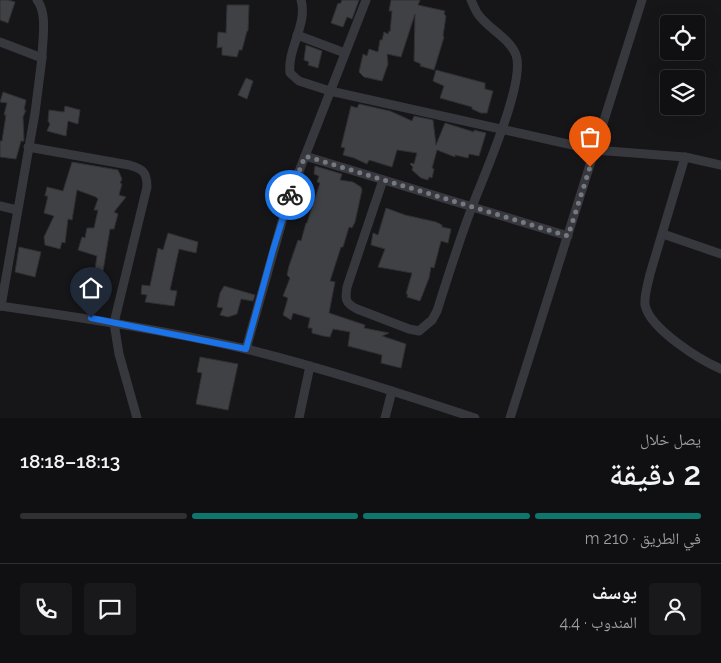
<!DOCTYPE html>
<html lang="ar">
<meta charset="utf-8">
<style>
:root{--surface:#101012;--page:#19191b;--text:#f1f3f6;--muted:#9c9d9f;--line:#303032;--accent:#0f766e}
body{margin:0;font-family:Raleway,"Noto Naskh Arabic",sans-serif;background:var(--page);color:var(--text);direction:rtl;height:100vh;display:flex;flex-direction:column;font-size:19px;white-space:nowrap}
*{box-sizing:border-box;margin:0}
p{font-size:16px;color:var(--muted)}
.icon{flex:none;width:28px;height:28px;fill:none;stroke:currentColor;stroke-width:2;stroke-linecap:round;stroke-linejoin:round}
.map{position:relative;height:418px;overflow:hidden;direction:ltr}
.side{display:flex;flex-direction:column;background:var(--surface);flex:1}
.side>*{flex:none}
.fabs{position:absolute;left:660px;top:15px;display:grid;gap:10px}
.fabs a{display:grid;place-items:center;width:45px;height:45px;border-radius:5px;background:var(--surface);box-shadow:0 5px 20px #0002,0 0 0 1px var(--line);font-size:25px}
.pin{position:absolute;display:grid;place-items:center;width:42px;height:42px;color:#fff;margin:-51px -21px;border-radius:50% 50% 50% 0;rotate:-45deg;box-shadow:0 0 5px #0007}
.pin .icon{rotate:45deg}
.courier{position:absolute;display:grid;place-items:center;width:50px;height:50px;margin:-25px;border:4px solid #1a73e8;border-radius:50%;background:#fff;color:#222;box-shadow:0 1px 6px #0007}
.overview em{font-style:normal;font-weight:600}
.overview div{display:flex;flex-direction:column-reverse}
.overview{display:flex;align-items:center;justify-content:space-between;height:85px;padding:0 20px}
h1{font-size:32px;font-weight:600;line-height:38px}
.bar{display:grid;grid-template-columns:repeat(4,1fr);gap:8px 5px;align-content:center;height:60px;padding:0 20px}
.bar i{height:6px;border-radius:4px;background:var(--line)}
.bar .current{background:var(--accent)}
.bar p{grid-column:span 4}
.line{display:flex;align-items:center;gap:12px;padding:0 20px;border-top:1px solid var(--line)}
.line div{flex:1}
.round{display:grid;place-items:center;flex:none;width:52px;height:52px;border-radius:5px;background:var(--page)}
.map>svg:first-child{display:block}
.building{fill:#404145;stroke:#303034}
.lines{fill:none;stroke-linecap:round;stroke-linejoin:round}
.minor{stroke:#37383d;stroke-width:9}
.done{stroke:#757880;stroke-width:5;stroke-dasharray:0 9}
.route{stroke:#1a73e8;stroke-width:6}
</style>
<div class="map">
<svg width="721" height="418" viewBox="0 0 721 418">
<rect width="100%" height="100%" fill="#161618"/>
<g class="building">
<polygon points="0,0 8,0 15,2 8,23 0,20"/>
<polygon points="342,0 359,0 352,19 347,17 343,27 331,23 338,3 340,4"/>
<polygon points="391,0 420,0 418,5 445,11 444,14 446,16 443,36 444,37 434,70 420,66 421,64 414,61 415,14 401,57 387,54 388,64 382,81 364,77 359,72 363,54 367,56 369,49 378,52 380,40 382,40 384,32 388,34 389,31 390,32 392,11 389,11"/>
<polygon points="227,5 249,5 248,31 247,31 242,50 239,50 237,57 222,55 222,47 217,48 218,32 226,33"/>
<polygon points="306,45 322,51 318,68 308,65 309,62 304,60"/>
<polygon points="436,70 485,83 485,89 493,91 487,113 481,113 472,109 472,107 440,98 444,86 433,81"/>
<polygon points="246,78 253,81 247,99 238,95"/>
<polygon points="3,92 26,100 24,110 26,110 23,117 24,141 21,141 16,159 0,157 0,141 2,141 6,115 4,115 7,103 0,102"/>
<polygon points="359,104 390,111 412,121 414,116 433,120 436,145 445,123 474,132 474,130 486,133 479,156 469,154 468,158 455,155 455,157 437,150 432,168 434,169 432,178 429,177 428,180 421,178 412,170 413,167 410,164 411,163 414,164 417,153 397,150 392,167 369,160 367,164 354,158 343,155 345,148 341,147 351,106 357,108"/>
<polygon points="65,106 80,110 78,124 68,121 66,136 47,131 50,124 48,121 49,110 64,112"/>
<polygon points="72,162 118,170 122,179 120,183 122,184 119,195 126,197 114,212 118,214 114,229 110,229 103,271 95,269 97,256 78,250 82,237 85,238 87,228 94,228 98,210 94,210 98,199 96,197 77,190 72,220 68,219 65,243 62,242 60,249 45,245 44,237 54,216 44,213 48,196 45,196 47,187 63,191"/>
<polygon points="315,166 342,174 340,180 353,182 361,187 362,190 355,222 352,228 349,227 343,247 341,247 330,281 335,282 329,313 365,325 364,328 389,333 382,336 406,344 401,368 381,363 382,355 348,346 350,332 333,329 330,337 323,336 312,333 312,328 308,328 310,318 293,313 291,320 283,315 288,298 283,296 290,278 287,275 289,266 298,240 301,241 306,223 307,223 320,183 317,182 319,176 314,174"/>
<polygon points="386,208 405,215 436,222 442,225 442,227 451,229 448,243 441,241 434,268 431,267 429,278 420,301 407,297 408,294 406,294 412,273 378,267 385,249 371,245 373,233 378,235"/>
<polygon points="168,233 198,242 196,253 179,249 170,290 177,291 174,306 145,302 147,295 141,294 142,285 150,286 158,248 163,250"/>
<polygon points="19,247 41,252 35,277 15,272"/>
<polygon points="224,286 255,295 253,301 241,299 237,314 228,317 220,315 223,308 217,307 220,293"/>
<polygon points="200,357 238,364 228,410 196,404 202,373 197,372"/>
</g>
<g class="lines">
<g class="minor">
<path d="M37 0C48 14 42 41 42 58"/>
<path d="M301 0C308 24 287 49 290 73L299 81 330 91 595 150 685 157 721 165"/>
<polyline points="297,35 345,53"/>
<polyline points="0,42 42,58 35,113 1,306"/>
<path d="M28 147 129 165C143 169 147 172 147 187L114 323 119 354 137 418"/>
<polyline points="305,156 568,236"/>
<path d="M685 157 650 274C648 284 644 295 645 305 650 329 700 360 721 369"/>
<path d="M383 180 347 287C345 299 345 303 357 309L409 329 419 331 432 320 437 311C448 276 459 241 472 207 483 177 526 82 516 55 509 37 488 29 478 14 475 10 473 4 471 0"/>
<polyline points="0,206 17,210"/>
<polyline points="663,234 721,254"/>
<path d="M0 306C83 318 165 330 246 349 323 368 399 393 475 418"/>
<polyline points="246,349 289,197 366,0"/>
<polyline points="299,418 310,366"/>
<polyline points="385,418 392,391"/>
<polyline points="510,418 642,0"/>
</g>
</g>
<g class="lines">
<polyline class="done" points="290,195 305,156 568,236 590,167"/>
<polyline class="route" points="91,318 246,349 273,250 290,195"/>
</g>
</svg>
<div class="fabs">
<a><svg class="icon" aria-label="locate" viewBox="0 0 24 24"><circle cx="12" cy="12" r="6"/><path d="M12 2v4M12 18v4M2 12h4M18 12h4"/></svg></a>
<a><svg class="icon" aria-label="layers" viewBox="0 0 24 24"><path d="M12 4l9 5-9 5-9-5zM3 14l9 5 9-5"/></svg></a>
</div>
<div class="pin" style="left:590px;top:167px;background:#ea580c"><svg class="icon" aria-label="bag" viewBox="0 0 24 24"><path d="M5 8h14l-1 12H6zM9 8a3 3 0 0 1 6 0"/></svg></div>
<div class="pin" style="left:91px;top:318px;background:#1f2937"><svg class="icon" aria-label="home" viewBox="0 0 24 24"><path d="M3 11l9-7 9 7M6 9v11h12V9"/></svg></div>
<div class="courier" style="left:290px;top:195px"><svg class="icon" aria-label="bike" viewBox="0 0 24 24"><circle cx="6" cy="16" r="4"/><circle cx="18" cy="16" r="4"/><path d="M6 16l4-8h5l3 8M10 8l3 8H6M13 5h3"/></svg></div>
</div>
<section class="side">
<div class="overview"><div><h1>2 دقيقة</h1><p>يصل خلال</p></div><em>18:13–18:18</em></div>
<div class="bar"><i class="current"></i><i class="current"></i><i class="current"></i><i></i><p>في الطريق · 210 m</p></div>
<div class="line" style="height:90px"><a class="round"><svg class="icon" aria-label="person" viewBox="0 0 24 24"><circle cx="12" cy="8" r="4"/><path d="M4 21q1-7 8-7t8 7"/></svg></a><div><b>يوسف</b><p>المندوب · 4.4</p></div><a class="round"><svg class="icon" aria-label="chat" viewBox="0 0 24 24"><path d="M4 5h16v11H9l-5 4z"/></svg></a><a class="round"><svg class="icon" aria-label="phone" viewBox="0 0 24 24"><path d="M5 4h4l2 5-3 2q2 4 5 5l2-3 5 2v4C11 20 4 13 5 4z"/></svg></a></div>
</section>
